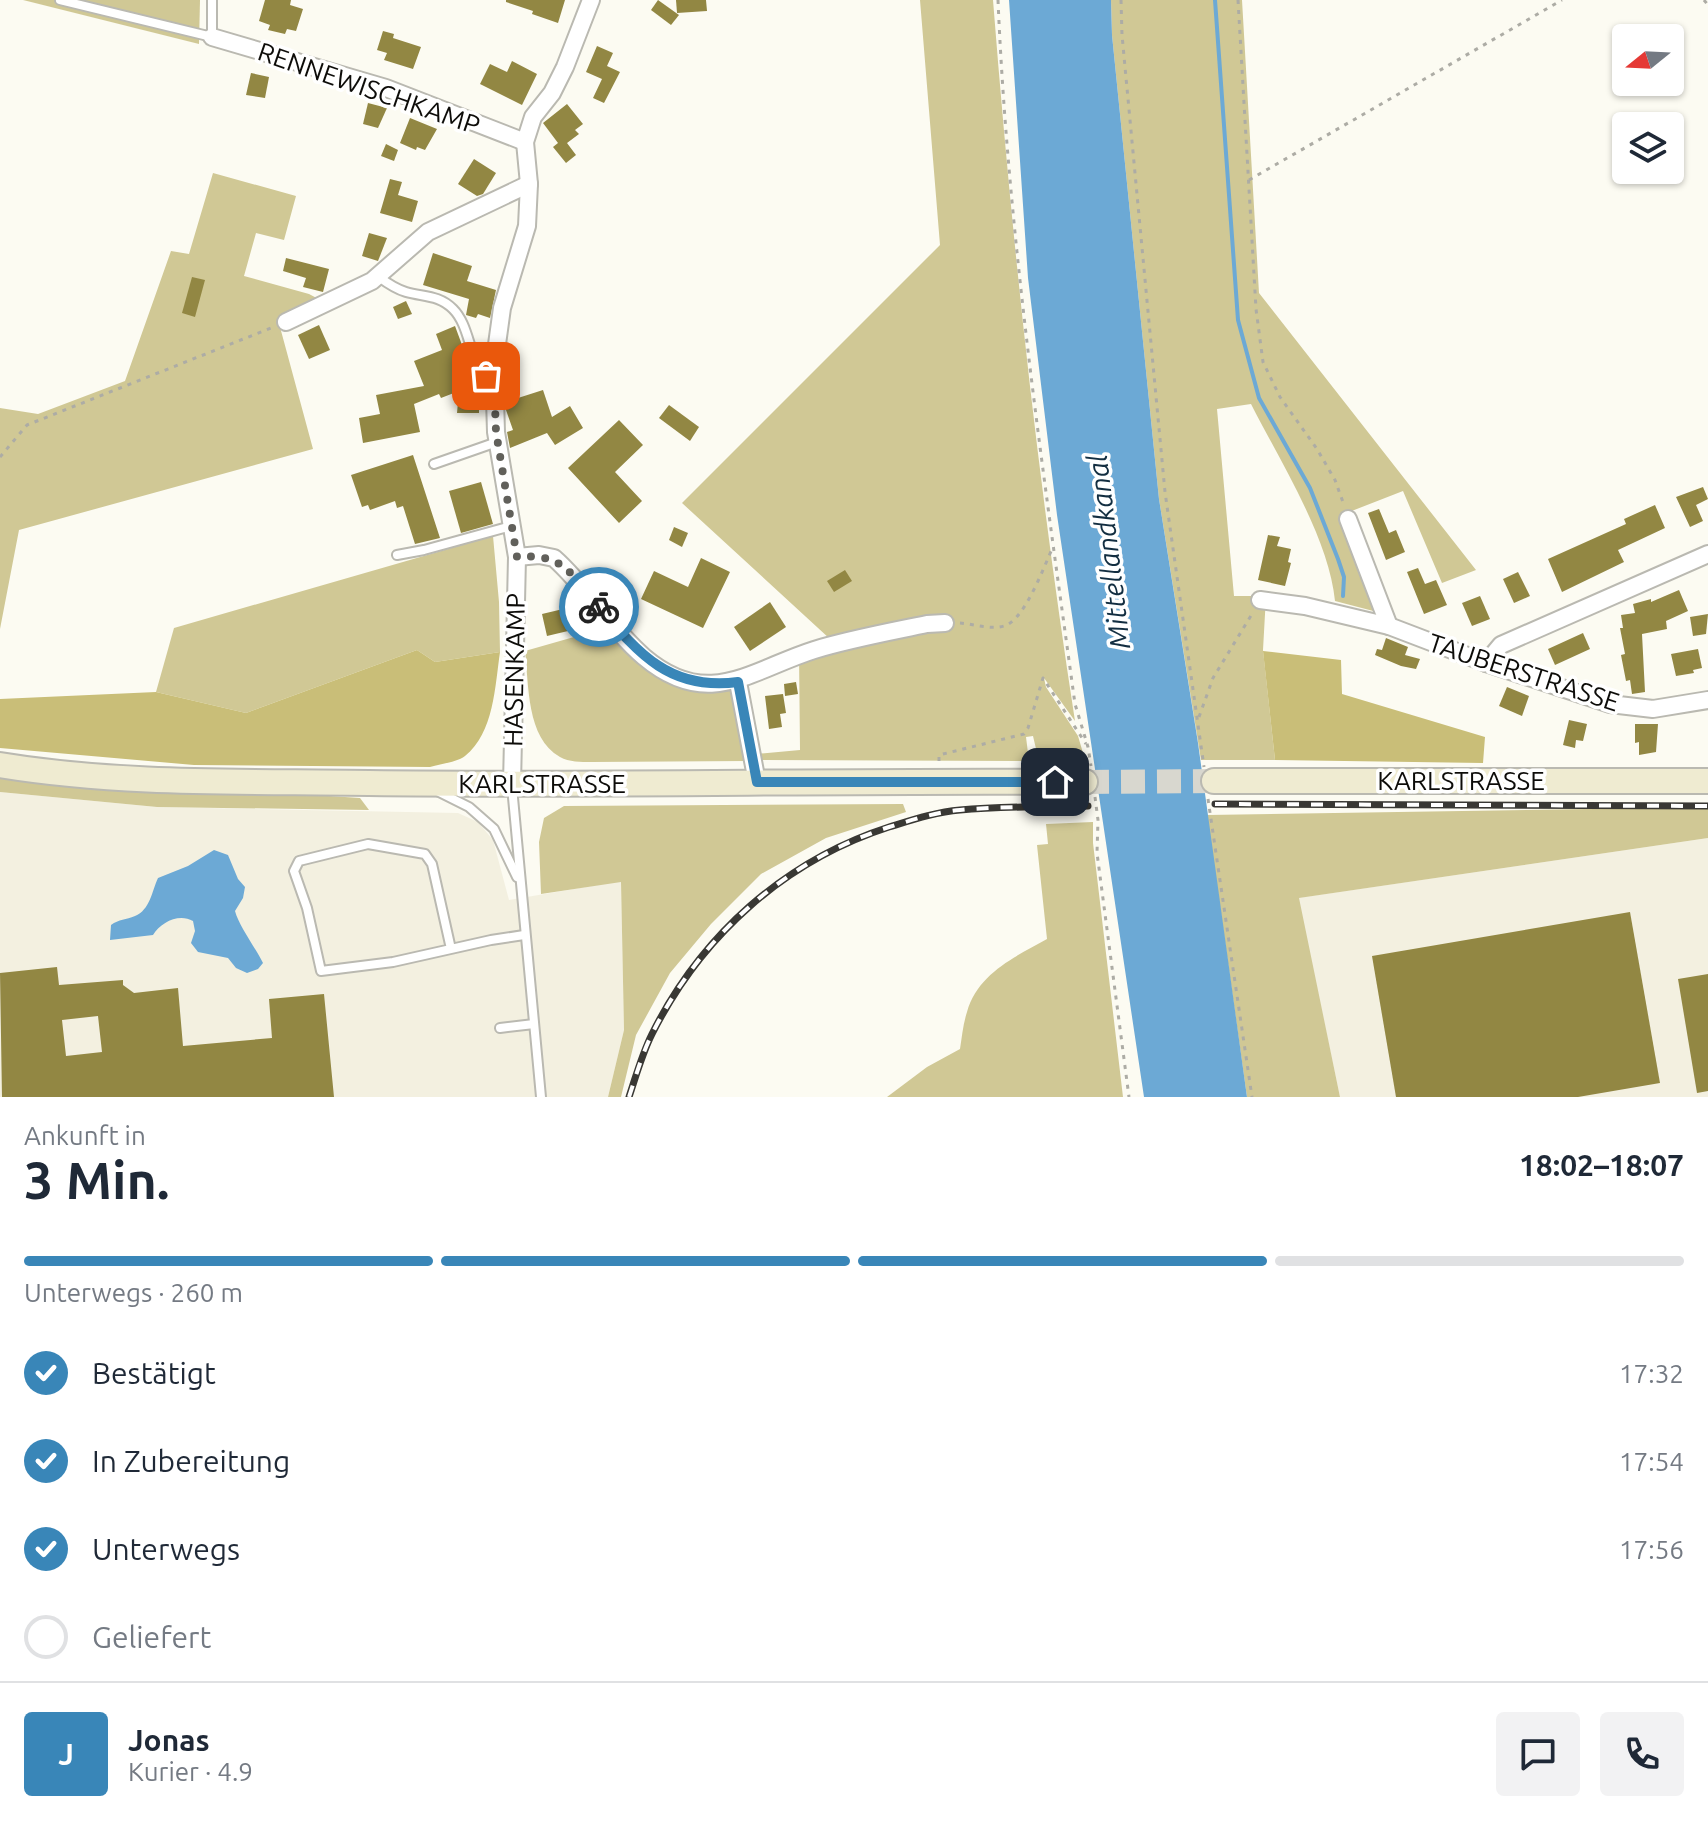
<!DOCTYPE html>
<html lang="de">
<meta charset="utf-8">
<style>
:root{--surface:#fff;--page:#f2f2f3;--text:#1f2937;--muted:#747a83;--line:#e0e1e3;--accent:#3986b8}
body{margin:0;font-family:Ubuntu,sans-serif;background:var(--page);color:var(--text);height:100vh;display:flex;flex-direction:column;font-size:30px;white-space:nowrap}
*{box-sizing:border-box;margin:0}
p{font-size:26px;color:var(--muted)}
.icon{flex:none;width:44px;height:44px;fill:none;stroke:currentColor;stroke-width:2;stroke-linecap:round;stroke-linejoin:round}
.map{position:relative;height:1097px;overflow:hidden}
.panel{display:flex;flex-direction:column;background:var(--surface);flex:1}
.panel>*{flex:none}
.needle{width:52px;rotate:252deg}
.controls{position:absolute;left:1612px;top:24px;display:grid;gap:16px}
.controls a{display:grid;place-items:center;width:72px;height:72px;border-radius:8px;background:var(--surface);box-shadow:0 2px 6px #0004;font-size:40px}
.pin{position:absolute;display:grid;place-items:center;width:68px;height:68px;color:#fff;margin:-34px;border-radius:16px;box-shadow:0 4px 12px #0006}
.courier{position:absolute;display:grid;place-items:center;width:80px;height:80px;margin:-40px;border:6px solid #3986b8;border-radius:50%;background:#fff;color:#222;box-shadow:0 2px 10px #0007}
.summary em{font-style:normal;font-weight:700}
.summary div{display:flex;flex-direction:column-reverse}
.summary{display:flex;align-items:center;justify-content:space-between;height:136px;padding:0 24px}
h1{font-size:52px;font-weight:700;line-height:60px}
.bar{display:grid;grid-template-columns:repeat(4,1fr);gap:12px 8px;align-content:center;height:96px;padding:0 24px}
.bar i{height:10px;border-radius:6px;background:var(--line)}
.bar .current{background:var(--accent)}
.bar p{grid-column:span 4}
.line{display:flex;align-items:center;gap:20px;padding:0 24px;border-top:2px solid var(--line)}
.line div{flex:1}
.round{display:grid;place-items:center;flex:none;width:84px;height:84px;border-radius:8px;background:var(--page)}
ol{padding:0 24px;list-style:none}
li{display:flex;align-items:center;gap:24px;height:88px}
li p{margin-inline-start:auto}
li .icon{padding:8px;border-radius:50%;background:var(--accent);color:#fff;stroke-width:4}
li:last-child{color:var(--muted)}
li i{width:44px;height:44px;border:4px solid var(--line);border-radius:50%}
.map>svg:first-child{display:block}
.built{fill:#f3f0e0}
.green{fill:#d0c895}
.forest{fill:#c9be78}
.water{fill:#6ca9d5}
.lines{fill:none;stroke-linecap:round;stroke-linejoin:round}
.stream{stroke:#6ca9d5;stroke-width:4}
.building{fill:#928743;fill-rule:evenodd}
.secondary-tunnel{stroke:#d8d7cf;stroke-width:24;stroke-dasharray:24 12;stroke-linecap:butt}
.lane-casing{stroke:#bab9b1;stroke-width:12}
.street-casing{stroke:#bab9b1;stroke-width:20}
.secondary-casing{stroke:#bab9b1;stroke-width:28}
.path{stroke:#adaca5;stroke-width:3;stroke-dasharray:4 6;stroke-linecap:butt}
.lane{stroke:#fff;stroke-width:8}
.street{stroke:#fff;stroke-width:16}
.secondary{stroke:#efebd1;stroke-width:24}
.rail-casing{stroke:#393834;stroke-width:7}
.rail{stroke:#fff;stroke-width:4;stroke-dasharray:12;stroke-linecap:butt}
.done{stroke:#61605b;stroke-width:8;stroke-dasharray:0 14.4}
.route{stroke:#3986b8;stroke-width:10}
.labels{text-anchor:middle;dominant-baseline:central;stroke-width:7;stroke-linejoin:round;paint-order:stroke}
.street-label{font-size:26px;fill:#0d0c09;stroke:#fff}
.water-label{font-size:28px;font-style:italic;fill:#132e41;stroke:#fff}
</style>
<div class="map">
<svg width="1708" height="1097" viewBox="0 0 1708 1097">
<rect width="100%" height="100%" fill="#fcfbf2"/>
<g class="built">
<polygon points="0,792 157,807 458,813 478,822 493,840 509,900 621,881 624,1030 608,1097 0,1097"/>
<polygon points="1708,838 1708,1097 1340,1097 1298,898"/>
</g>
<g class="green">
<polygon points="23,0 200,0 199,44"/>
<path d="M920 0H993C1012 242 1038 482 1075 721L1044 678 1046 687 1078 736 1083 753H1037L1033 736 1026 737 1029 761 757 760 755 754 800 750 799 652 830 639 682 503 940 245Z"/>
<path d="M1111 0H1242L1259 293 1476 570 1442 583 1403 491 1344 514 1381 613 1335 601C1329 538 1280 461 1251 404L1217 409 1234 596H1266L1263 650 1275 760H1201L1159 499 1112 35Z"/>
<polygon points="213,173 296,196 284,240 256,233 244,276 309,294 328,304 280,327 313,449 19,530 0,629 0,408 38,414 125,381 171,251 189,254"/>
<polygon points="493,536 499,602 500,652 435,662 417,650 246,713 156,692 174,628"/>
<path d="M609 627 641 660 731 687 747 761 591 762C581 762 569 762 560 757 526 738 529 684 525 651Z"/>
<polygon points="0,774 360,798 369,810 157,807 0,792"/>
<polygon points="903,804 906,812 826,838 761,874 711,924 670,973 636,1035 621,1097 608,1097 624,1030 621,882 541,894 539,842 544,818 564,806"/>
<polygon points="1708,807 1708,838 1299,898 1340,1097 1247,1097 1207,815"/>
<path d="M1093 822V843L1123 1097H887L927 1067 960 1049C962 1037 963 1024 967 1012 978 973 1015 957 1047 939L1037 845 1048 844 1046 824Z"/>
</g>
<g class="forest">
<path d="M417 650 435 662 500 652C495 686 494 733 465 756 457 762 441 764 430 767L194 765 0 748V699L156 692 246 713Z"/>
<polygon points="1263,651 1341,660 1342,694 1485,737 1483,763 1275,760"/>
</g>
<g class="water">
<polygon points="1009,0 1111,0 1112,35 1159,499 1198,743 1247,1097 1144,1097 1057,515 1028,278"/>
<path d="M214 850 228 855 238 879 245 887 243 898 235 911C239 926 255 947 263 963L258 969 247 973 236 968 228 958 198 952 191 943 195 931 193 921C179 913 161 922 153 935L110 940 111 925C119 919 126 920 135 916 150 910 152 891 158 878L188 866Z"/>
</g>
<g class="lines">
<polyline class="stream" points="1215,0 1238,320 1259,398 1310,488 1338,559 1344,577 1343,596"/>
</g>
<g class="building">
<polygon points="265,0 291,0 290,5 303,9 296,31 287,29 285,34 268,30 270,25 259,21"/>
<polygon points="506,0 565,0 558,23 532,14 533,11 506,2"/>
<polygon points="658,0 679,15 671,25 651,10"/>
<polygon points="676,0 706,0 707,11 677,13"/>
<polygon points="383,31 394,34 393,38 421,47 413,69 384,60 387,53 377,50"/>
<polygon points="597,46 613,53 607,66 620,72 604,103 593,98 602,79 586,72"/>
<polygon points="512,61 537,74 522,105 480,84 490,64 507,72"/>
<polygon points="251,73 269,77 265,98 246,95"/>
<polygon points="368,103 387,108 378,128 363,124"/>
<polygon points="567,104 583,124 575,130 579,134 567,143 576,155 566,163 553,147 558,143 543,123"/>
<polygon points="410,118 437,129 425,150 417,147 416,150 400,143"/>
<polygon points="386,144 398,150 394,161 381,156"/>
<polygon points="474,159 496,173 483,194 477,196 458,184"/>
<polygon points="390,179 402,182 398,195 418,201 412,222 380,213"/>
<polygon points="369,233 387,238 378,261 362,256"/>
<polygon points="433,253 472,266 467,281 496,290 490,318 478,314 476,318 466,315 469,299 423,285"/>
<polygon points="286,258 329,269 323,292 303,287 306,278 283,271"/>
<polygon points="192,277 205,280 195,317 182,313"/>
<polygon points="406,301 412,314 398,319 393,307"/>
<polygon points="319,325 330,350 309,359 298,335"/>
<polygon points="455,326 479,391 479,413 457,413 459,391 441,398 439,394 414,404 420,432 363,443 359,418 380,414 376,395 424,386 414,361 442,350 436,334"/>
<polygon points="543,390 552,417 570,406 583,428 555,445 547,433 510,448 507,432 513,430 506,410 506,394 515,391 518,398"/>
<polygon points="669,405 699,427 690,441 659,418"/>
<polygon points="619,420 643,445 615,472 642,501 619,523 568,468"/>
<polygon points="413,455 440,538 415,544 403,506 397,508 395,501 370,510 368,505 362,507 351,475"/>
<polygon points="481,482 493,524 461,533 449,491"/>
<polygon points="1703,487 1708,499 1696,505 1703,521 1690,527 1676,497"/>
<polygon points="1655,505 1665,528 1618,550 1624,562 1562,592 1548,559 1626,524 1624,519"/>
<polygon points="1379,509 1389,533 1396,530 1405,552 1386,560 1368,513"/>
<polygon points="674,527 688,533 682,547 669,540"/>
<polygon points="1268,535 1280,537 1277,546 1291,549 1288,562 1291,563 1285,586 1258,580"/>
<polygon points="701,558 730,572 703,628 641,599 654,571 688,587"/>
<polygon points="1418,568 1425,584 1436,580 1447,605 1424,614 1407,572"/>
<polygon points="845,570 852,581 834,592 827,581"/>
<polygon points="1518,572 1530,596 1514,603 1503,579"/>
<polygon points="1679,590 1688,611 1666,621 1667,629 1642,634 1645,692 1632,694 1630,680 1626,681 1621,655 1625,654 1620,628 1623,628 1621,615 1635,613 1633,604 1651,599 1651,602"/>
<polygon points="1480,596 1490,619 1472,626 1462,603"/>
<polygon points="770,602 786,627 750,651 734,627"/>
<polygon points="563,609 568,631 547,636 542,614"/>
<polygon points="1708,614 1706,634 1693,636 1690,617"/>
<polygon points="1583,633 1590,649 1555,665 1548,649"/>
<polygon points="1386,638 1408,647 1405,655 1420,659 1416,669 1401,666 1375,655 1377,649 1382,650"/>
<polygon points="1698,649 1702,668 1693,670 1694,673 1676,676 1671,654"/>
<polygon points="796,682 798,694 785,696 784,684"/>
<polygon points="1507,687 1529,696 1522,716 1499,706"/>
<polygon points="783,694 786,713 780,714 782,727 769,729 765,696"/>
<polygon points="1569,720 1587,724 1583,741 1576,740 1575,748 1563,745"/>
<polygon points="1635,724 1658,724 1656,752 1639,755 1639,742 1635,743"/>
<polygon points="1630,912 1660,1083 1578,1097 1396,1097 1372,956"/>
<path d="M57 967 59 985 123 980V985L134 993 178 988 183 1046 272 1038 269 999 324 994 334 1097H2L0 973ZM98 1016 102 1052 66 1056 62 1020Z"/>
<polygon points="1708,974 1708,1091 1697,1093 1678,979"/>
</g>
<g class="lines">
<polyline class="secondary-tunnel" points="1085,782 1214,781"/>
<defs>
<g id="lane">
<polyline points="60,0 212,37 212,0"/>
<path d="M379 277C387 283 396 289 406 292 424 297 439 295 453 309 473 329 467 367 494 379"/>
<polyline points="434,464 497,442"/>
<polyline points="397,555 424,550 511,526"/>
<polyline points="512,787 541,1097"/>
<polyline points="437,791 469,807 494,829 517,877"/>
<polyline points="451,949 432,864 425,854 368,844 299,861 294,871 307,908 321,971 393,962 491,940 524,935"/>
<polyline points="500,1028 534,1024"/>
</g>
<g id="street">
<polyline points="212,37 386,88 525,142"/>
<polyline points="286,322 372,281 428,232 529,184"/>
<polyline points="1348,519 1389,626"/>
<path d="M517 557 539 555 554 558C588 588 610 628 644 657 708 711 751 670 814 650 850 639 889 632 927 624L945 623"/>
<polyline points="1260,600 1305,606 1389,626 1486,663 1610,704 1653,709 1708,700"/>
<polyline points="1486,663 1501,645 1708,554"/>
<polyline points="738,682 757,782"/>
<polyline points="512,784 517,557 496,432 494,366 502,308 527,226 529,184 525,142 533,117 552,93 565,67 591,0"/>
</g>
<g id="secondary">
<path d="M0 765C122 785 247 781 369 783 608 786 846 780 1085 782"/>
<polyline points="1214,781 1708,781"/>
</g>
</defs>
<use href="#lane" class="lane-casing"/>
<use href="#street" class="street-casing"/>
<use href="#secondary" class="secondary-casing"/>
<g class="path">
<path d="M998 0C1008 236 1043 470 1075 704L1088 747 1091 766"/>
<polyline points="1121,0 1122,35 1165,492 1204,767"/>
<polyline points="1238,0 1256,309 1263,362 1280,397 1317,449 1335,480 1344,505"/>
<polyline points="1704,0 1708,5"/>
<polyline points="1249,180 1562,0"/>
<polyline points="0,457 27,425 271,328"/>
<path d="M960 623C974 624 990 630 1004 626 1025 620 1044 566 1053 547"/>
<polyline points="1199,717 1213,678 1252,614"/>
<polyline points="939,761 939,755 1024,734 1028,728 1043,678 1086,744"/>
<polyline points="1095,797 1098,820 1097,853 1129,1097"/>
<polyline points="1208,799 1252,1097"/>
</g>
<use href="#lane" class="lane"/>
<use href="#street" class="street"/>
<use href="#secondary" class="secondary"/>
<defs>
<g id="rail">
<polyline points="1215,804 1708,806"/>
<path d="M629 1097C636 1076 642 1054 652 1034 701 936 784 861 889 827 912 820 936 812 960 810 1003 806 1046 807 1088 806"/>
</g>
</defs>
<use href="#rail" class="rail-casing"/>
<use href="#rail" class="rail"/>
</g>
<g class="lines">
<path class="done" d="M486 376 494 380 496 432 517 557C564 553 570 573 599 607"/>
<path class="route" d="M599 607C639 654 670 691 738 682L757 782H1055"/>
</g>
<g class="labels">
<g class="street-label">
<text transform="translate(369 88) rotate(19)">RENNEWISCHKAMP</text>
<text transform="translate(514 670) rotate(-89)">HASENKAMP</text>
<text transform="translate(1524 672) rotate(18)">TAUBERSTRASSE</text>
<text x="1461" y="780">KARLSTRASSE</text>
<text x="542" y="783">KARLSTRASSE</text>
</g>
<g class="water-label">
<text transform="translate(1108 552) rotate(-97)">Mittellandkanal</text>
</g>
</g>
</svg>
<div class="controls">
<a><svg class="needle" viewBox="-14 -14 28 28"><path d="M0-13l5 13h-10z" fill="#e53935"/><path d="M0 13l5-13h-10z" fill="#747a83"/></svg></a>
<a><svg class="icon" aria-label="layers" viewBox="0 0 24 24"><path d="M12 4l9 5-9 5-9-5zM3 14l9 5 9-5"/></svg></a>
</div>
<div class="pin" style="left:486px;top:376px;background:#ea580c"><svg class="icon" aria-label="bag" viewBox="0 0 24 24"><path d="M5 8h14l-1 12H6zM9 8a3 3 0 0 1 6 0"/></svg></div>
<div class="pin" style="left:1055px;top:782px;background:#1f2937"><svg class="icon" aria-label="home" viewBox="0 0 24 24"><path d="M3 11l9-7 9 7M6 9v11h12V9"/></svg></div>
<div class="courier" style="left:599px;top:607px"><svg class="icon" aria-label="bike" viewBox="0 0 24 24"><circle cx="6" cy="16" r="4"/><circle cx="18" cy="16" r="4"/><path d="M6 16l4-8h5l3 8M10 8l3 8H6M13 5h3"/></svg></div>
</div>
<section class="panel">
<div class="summary"><div><h1>3 Min.</h1><p>Ankunft in</p></div><em>18:02–18:07</em></div>
<div class="bar"><i class="current"></i><i class="current"></i><i class="current"></i><i></i><p>Unterwegs · 260 m</p></div>
<ol>
<li><svg class="icon" aria-label="check" viewBox="0 0 24 24"><path d="M5 12l5 5 9-10"/></svg>Bestätigt<p>17:32</p></li>
<li><svg class="icon" aria-label="check" viewBox="0 0 24 24"><path d="M5 12l5 5 9-10"/></svg>In Zubereitung<p>17:54</p></li>
<li><svg class="icon" aria-label="check" viewBox="0 0 24 24"><path d="M5 12l5 5 9-10"/></svg>Unterwegs<p>17:56</p></li>
<li><i></i>Geliefert</li>
</ol>
<div class="line" style="height:144px"><b class="round" style="background:var(--accent);color:#fff">J</b><div><b>Jonas</b><p>Kurier · 4.9</p></div><a class="round"><svg class="icon" aria-label="chat" viewBox="0 0 24 24"><path d="M4 5h16v11H9l-5 4z"/></svg></a><a class="round"><svg class="icon" aria-label="phone" viewBox="0 0 24 24"><path d="M5 4h4l2 5-3 2q2 4 5 5l2-3 5 2v4C11 20 4 13 5 4z"/></svg></a></div>
</section>
